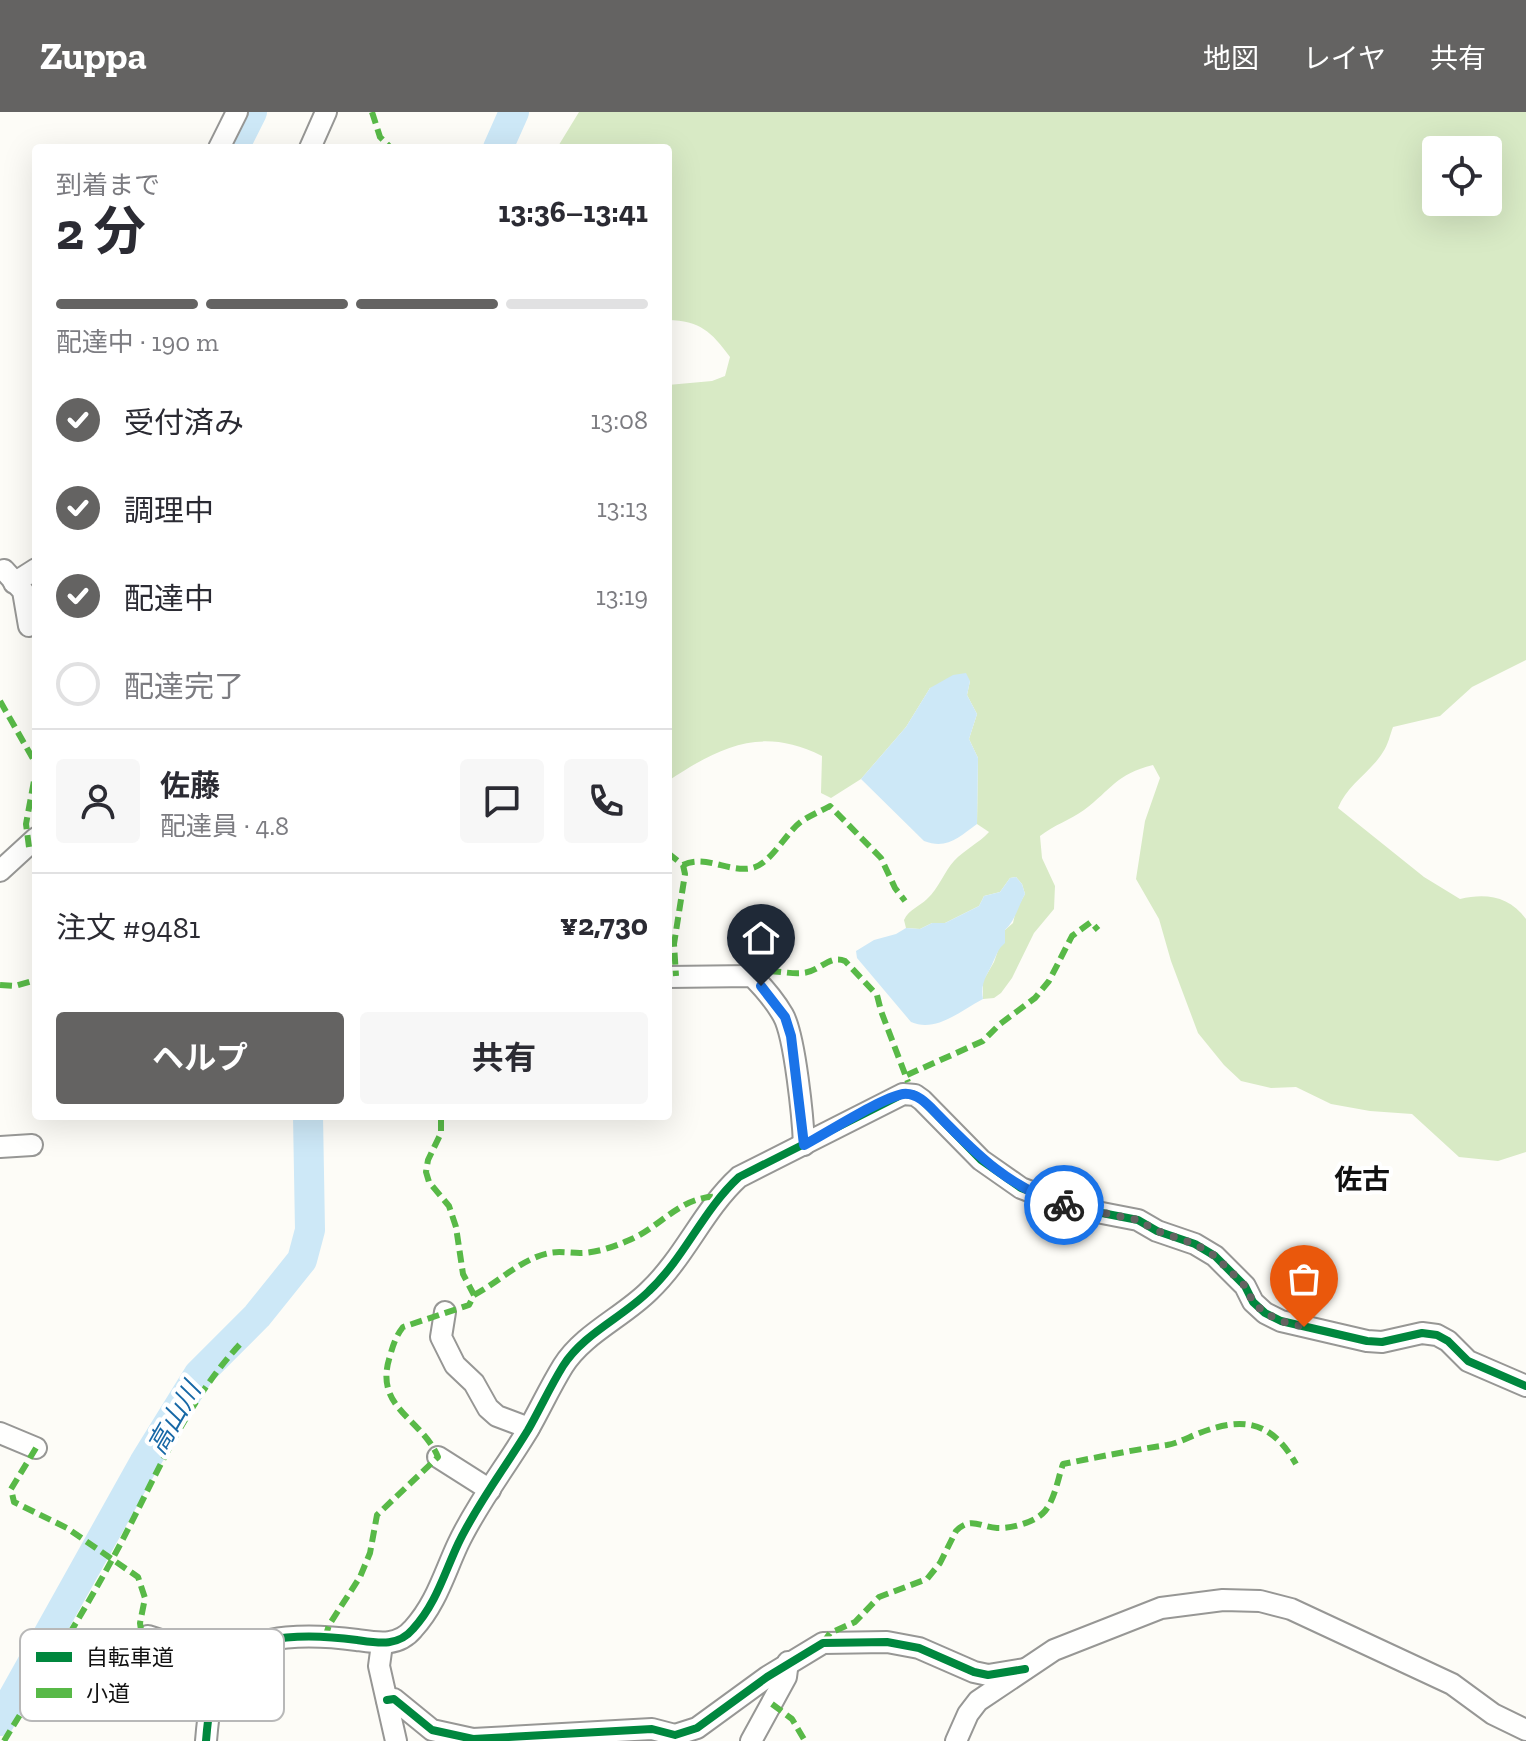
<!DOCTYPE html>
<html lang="ja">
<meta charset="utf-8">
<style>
:root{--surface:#fff;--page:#f7f7f7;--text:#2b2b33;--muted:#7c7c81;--line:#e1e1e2;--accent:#646362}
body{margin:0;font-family:"Zilla Slab","Noto Sans JP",serif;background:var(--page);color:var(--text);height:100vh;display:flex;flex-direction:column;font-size:30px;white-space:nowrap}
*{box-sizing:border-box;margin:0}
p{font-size:26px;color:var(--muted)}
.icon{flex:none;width:44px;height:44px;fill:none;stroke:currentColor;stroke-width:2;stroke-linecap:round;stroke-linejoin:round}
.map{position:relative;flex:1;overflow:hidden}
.details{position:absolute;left:32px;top:32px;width:640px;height:976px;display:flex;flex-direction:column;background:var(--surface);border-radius:8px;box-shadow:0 8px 32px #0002}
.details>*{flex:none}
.buttons{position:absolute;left:1422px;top:24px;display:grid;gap:16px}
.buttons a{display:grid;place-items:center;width:80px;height:80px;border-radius:8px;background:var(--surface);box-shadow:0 8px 32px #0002;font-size:40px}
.pin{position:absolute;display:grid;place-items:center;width:68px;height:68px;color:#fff;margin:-82px -34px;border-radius:50% 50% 50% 0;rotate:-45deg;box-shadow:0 0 8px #0007}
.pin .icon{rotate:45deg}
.courier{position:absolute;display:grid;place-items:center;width:80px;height:80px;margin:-40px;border:6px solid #1a73e8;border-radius:50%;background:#fff;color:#222;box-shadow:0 2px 10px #0007}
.head em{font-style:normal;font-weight:700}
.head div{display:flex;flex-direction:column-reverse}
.head{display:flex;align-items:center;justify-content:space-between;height:136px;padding:0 24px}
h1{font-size:52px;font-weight:700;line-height:60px}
.bar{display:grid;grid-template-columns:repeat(4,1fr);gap:12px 8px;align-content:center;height:96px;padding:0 24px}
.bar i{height:10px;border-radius:6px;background:var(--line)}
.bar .active{background:var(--accent)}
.bar p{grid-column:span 4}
.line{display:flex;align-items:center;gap:20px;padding:0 24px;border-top:2px solid var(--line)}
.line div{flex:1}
.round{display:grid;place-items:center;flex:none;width:84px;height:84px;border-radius:8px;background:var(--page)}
ol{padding:0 24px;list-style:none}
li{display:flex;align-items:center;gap:24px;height:88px}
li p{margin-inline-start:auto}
li .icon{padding:8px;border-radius:50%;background:var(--accent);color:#fff;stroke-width:4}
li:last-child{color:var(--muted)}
li i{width:44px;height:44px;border:4px solid var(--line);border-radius:50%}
.primary-button{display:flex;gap:16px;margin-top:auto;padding:16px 24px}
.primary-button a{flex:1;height:92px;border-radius:8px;background:var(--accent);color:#fff;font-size:32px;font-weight:700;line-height:92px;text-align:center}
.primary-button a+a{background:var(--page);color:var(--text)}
header{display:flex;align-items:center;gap:48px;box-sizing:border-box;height:112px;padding:0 40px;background:var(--accent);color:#fff}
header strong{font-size:38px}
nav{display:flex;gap:44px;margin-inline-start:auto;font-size:28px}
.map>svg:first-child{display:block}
.forest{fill:#d8eac5;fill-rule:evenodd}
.water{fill:#cde8f7}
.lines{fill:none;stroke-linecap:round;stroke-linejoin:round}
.river{stroke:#cde8f7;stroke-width:30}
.minor-casing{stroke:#979795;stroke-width:24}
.minor{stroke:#fffffe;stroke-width:20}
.quiet{stroke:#58b947;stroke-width:6;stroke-dasharray:12 6;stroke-linecap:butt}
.cycleway-casing{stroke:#fff;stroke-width:13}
.cycleway{stroke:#00873e;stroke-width:8}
.done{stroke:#646362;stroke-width:8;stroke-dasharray:0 14.4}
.route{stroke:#1a73e8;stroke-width:10}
.labels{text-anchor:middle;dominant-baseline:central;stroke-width:8;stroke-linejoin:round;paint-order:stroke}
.water-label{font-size:26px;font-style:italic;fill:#1768a6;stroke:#fff}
.quarter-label{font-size:28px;font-weight:bold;fill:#111;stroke:#fff}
.key{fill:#fff;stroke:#b8b8b8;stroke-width:2}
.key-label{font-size:22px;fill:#111}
</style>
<header>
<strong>Zuppa</strong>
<nav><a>地図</a><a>レイヤ</a><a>共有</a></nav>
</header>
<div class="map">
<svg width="1526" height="1629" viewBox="0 0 1526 1629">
<rect width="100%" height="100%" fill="#fdfcf7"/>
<path class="forest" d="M579 0H1526V548L1472 575 1440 604 1393 615C1390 623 1388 633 1383 640 1370 661 1347 673 1338 696L1424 765 1460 787C1486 781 1509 784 1526 807V1040L1498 1049 1459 1045 1412 1002 1370 999 1331 992 1296 975 1271 976 1241 969 1224 953 1198 921 1171 849 1159 807 1136 767 1145 709 1160 666 1153 653C1116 662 1112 677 1084 698 1070 708 1054 713 1040 724L1042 746 1055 774 1054 797 1034 821 1012 866 1001 881 994 886 983 887V869L994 850 1005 818 1013 811 1016 798 1025 782 1022 772 1016 765 1010 766 1000 780 984 784 979 794 945 811H932L920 817 906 816 904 808C909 797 919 795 927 787 939 776 944 760 954 749 964 738 979 731 989 720L977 712 978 646 969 627 977 602 967 583 970 569 930 576 906 615 861 667 831 686 821 681 822 644C761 614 721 634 668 669V273L712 269 725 264 730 245C711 219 700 209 668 208V36H557ZM1436 38H1488V90H1436Z"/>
<g class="water">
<path d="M966 561 970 569 967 583 977 602 969 627 978 646 977 712C959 725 947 738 924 729L861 667 906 615 930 576 953 563Z"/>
<path d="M1016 765 1022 772 1025 782C1018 795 1015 809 1005 818V831C998 837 998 840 994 848 988 863 980 869 983 887 960 899 936 921 911 910L857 846 856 839 874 828 896 822 906 816 920 817 932 811H945L979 794 984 784 1000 780 1010 766Z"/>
</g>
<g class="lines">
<g class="river">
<polyline points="234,36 252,0"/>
<polyline points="498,36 514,0"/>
<polyline points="0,1609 144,1351 199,1262 257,1204 302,1148 310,1118 308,1004"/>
</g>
<defs>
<g id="minor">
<polyline points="219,36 237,0"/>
<polyline points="310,36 326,0"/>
<polyline points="4,458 23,479 29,514"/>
<polyline points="14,471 36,457"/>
<polyline points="0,759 36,726"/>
<path d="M668 865 752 864C764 876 775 889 783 903 795 924 803 1007 804 1033"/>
<polyline points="0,1035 32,1033"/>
<polyline points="445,1200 441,1225 455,1253 474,1271 488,1296 497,1304 529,1316"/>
<polyline points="0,1321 36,1336"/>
<polyline points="438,1345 490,1378"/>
<polyline points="148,1524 217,1546 227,1552"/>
<polyline points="382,1532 379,1554 396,1629"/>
<polyline points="387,1588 394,1587 432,1618 473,1627 652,1617 675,1623 697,1616 767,1565 823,1531 887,1530 919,1536 974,1560 988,1563 1025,1557"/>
<path d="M206 1629C208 1604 211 1574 226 1553 250 1518 320 1523 357 1528 378 1531 398 1535 413 1517 436 1492 444 1462 458 1432 477 1392 505 1356 528 1318 540 1297 550 1275 563 1254 583 1222 623 1205 649 1179 685 1145 703 1098 739 1065L903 982 915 983 922 988 981 1048 1021 1076 1071 1095 1138 1108 1157 1119 1195 1132 1215 1144 1245 1174 1253 1190 1265 1201 1281 1209 1367 1229 1382 1230 1422 1221 1437 1223 1448 1229 1468 1249 1526 1274"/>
<polyline points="751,1629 786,1565 788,1550"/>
<polyline points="956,1629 968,1602 978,1589 1054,1538 1161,1496 1223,1488 1260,1489 1291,1497 1452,1572 1493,1602 1526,1618"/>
</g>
</defs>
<use href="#minor" class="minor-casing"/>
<use href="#minor" class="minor"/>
<g class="quiet">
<polyline points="372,0 380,25 391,36"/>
<polyline points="0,589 36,652"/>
<polyline points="29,735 26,712 36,658"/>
<polyline points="668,741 683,753 685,762 674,832 676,864"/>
<path d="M683 753C705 742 729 761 752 756 771 752 787 719 802 709 811 703 821 699 830 694L881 746 895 776 905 789"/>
<path d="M752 864C766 854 786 863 803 861 819 860 830 842 845 849L877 883 881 899 908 970"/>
<polyline points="0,873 15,874 36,868"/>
<polyline points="907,963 983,929 1000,912 1035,886 1049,869 1072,824 1091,810 1098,818"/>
<path d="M474 1183C499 1170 521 1147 549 1141 559 1139 570 1141 580 1141 595 1141 614 1135 627 1129 661 1116 681 1082 720 1085"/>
<polyline points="36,1336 11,1377 14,1390 67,1416 138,1465 145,1486 140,1511 141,1518 148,1524"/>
<path d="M325 1526 329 1513 360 1465 370 1441 377 1403 438 1345C421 1305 373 1296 390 1244 393 1233 396 1224 403 1215L469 1193 474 1183 463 1162 456 1115 449 1094 429 1070 426 1060 428 1048 441 1021V1004"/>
<path d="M823 1531 830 1521 855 1510 879 1485 927 1467 940 1451 956 1419C971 1404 980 1415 997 1416 1011 1417 1036 1410 1045 1399 1055 1387 1058 1366 1063 1352 1098 1345 1133 1338 1167 1333 1178 1331 1187 1326 1197 1322 1242 1304 1271 1308 1296 1352"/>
<polyline points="772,1592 792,1607 805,1629"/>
<path d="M4 1629C41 1568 80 1507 114 1444 154 1370 184 1291 243 1229"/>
</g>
<defs>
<g id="cycleway">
<polyline points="387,1588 394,1587 432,1618 473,1627 652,1617 675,1623 697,1616 767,1565 823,1531 887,1530 919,1536 974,1560 988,1563 1025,1557"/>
<path d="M206 1629C208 1604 211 1574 226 1553 250 1518 320 1523 357 1528 378 1531 398 1535 413 1517 436 1492 444 1462 458 1432 477 1392 505 1356 528 1318 540 1297 550 1275 563 1254 583 1222 623 1205 649 1179 685 1145 703 1098 739 1065L903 982 915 983 922 988 981 1048 1021 1076 1071 1095 1138 1108 1157 1119 1195 1132 1215 1144 1245 1174 1253 1190 1265 1201 1281 1209 1367 1229 1382 1230 1422 1221 1437 1223 1448 1229 1468 1249 1526 1274"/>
</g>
</defs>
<use href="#cycleway" class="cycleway-casing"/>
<use href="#cycleway" class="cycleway"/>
</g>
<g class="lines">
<polyline class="done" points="1064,1093 1138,1108 1157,1119 1195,1132 1215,1144 1245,1174 1253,1190 1265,1201 1281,1209 1304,1215"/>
<path class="route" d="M761 874 785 905 791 924 804 1033C827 1021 881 986 903 982 918 980 930 995 939 1004 978 1044 1009 1075 1064 1093"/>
</g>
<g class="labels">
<g class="water-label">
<text transform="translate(174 1306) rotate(-60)">高山川</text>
</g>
<g class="quarter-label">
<text x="1362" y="1067">佐古</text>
</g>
</g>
<rect x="20" y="1517" width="264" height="92" rx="12" class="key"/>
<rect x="36" y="1540" width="36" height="10" fill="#00873e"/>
<rect x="36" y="1576" width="36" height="10" fill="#58b947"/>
<g class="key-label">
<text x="86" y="1553">自転車道</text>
<text x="86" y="1589">小道</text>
</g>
</svg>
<div class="buttons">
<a><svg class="icon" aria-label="locate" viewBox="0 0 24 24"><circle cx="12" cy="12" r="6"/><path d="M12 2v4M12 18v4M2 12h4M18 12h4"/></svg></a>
</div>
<div class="pin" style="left:1304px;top:1215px;background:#ea580c"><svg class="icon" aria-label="bag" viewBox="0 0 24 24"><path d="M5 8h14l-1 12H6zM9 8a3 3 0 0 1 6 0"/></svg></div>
<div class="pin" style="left:761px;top:874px;background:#1f2937"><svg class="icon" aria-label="home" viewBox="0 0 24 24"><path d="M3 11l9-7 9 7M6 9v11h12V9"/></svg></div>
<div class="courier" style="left:1064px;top:1093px"><svg class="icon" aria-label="bike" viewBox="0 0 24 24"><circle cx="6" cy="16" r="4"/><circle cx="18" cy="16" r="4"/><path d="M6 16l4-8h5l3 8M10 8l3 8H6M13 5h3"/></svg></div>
<section class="details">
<div class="head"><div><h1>2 分</h1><p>到着まで</p></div><em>13:36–13:41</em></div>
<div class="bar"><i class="active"></i><i class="active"></i><i class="active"></i><i></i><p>配達中 · 190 m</p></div>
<ol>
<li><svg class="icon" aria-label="check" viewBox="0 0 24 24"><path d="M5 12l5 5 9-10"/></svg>受付済み<p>13:08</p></li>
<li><svg class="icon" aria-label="check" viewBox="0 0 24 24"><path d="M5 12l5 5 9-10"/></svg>調理中<p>13:13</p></li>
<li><svg class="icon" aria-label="check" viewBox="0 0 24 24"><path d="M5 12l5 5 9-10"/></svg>配達中<p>13:19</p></li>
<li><i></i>配達完了</li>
</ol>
<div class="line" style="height:144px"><a class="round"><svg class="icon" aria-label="person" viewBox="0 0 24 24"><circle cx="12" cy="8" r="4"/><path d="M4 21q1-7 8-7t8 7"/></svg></a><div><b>佐藤</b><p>配達員 · 4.8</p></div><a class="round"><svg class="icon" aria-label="chat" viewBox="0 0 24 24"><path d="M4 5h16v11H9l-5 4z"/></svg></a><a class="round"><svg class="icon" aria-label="phone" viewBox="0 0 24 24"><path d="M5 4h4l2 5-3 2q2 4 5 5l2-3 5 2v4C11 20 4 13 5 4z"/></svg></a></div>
<div class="line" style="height:104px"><div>注文 #9481</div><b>¥2,730</b></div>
<div class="primary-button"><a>ヘルプ</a><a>共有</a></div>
</section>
</div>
